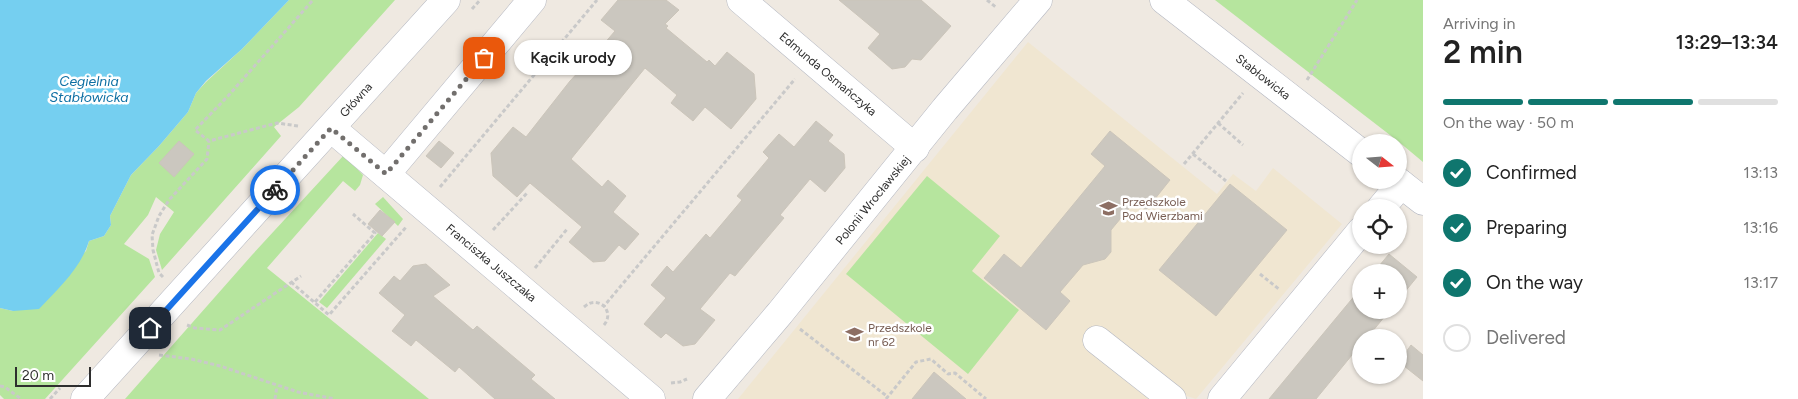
<!DOCTYPE html>
<meta charset="utf-8">
<style>
:root{--surface:#fff;--page:#f6f6f6;--text:#222;--muted:#767676;--line:#e0e0e0;--accent:#0f766e}
body{margin:0;font-family:Figtree,sans-serif;background:var(--page);color:var(--text);height:100vh;display:flex;flex-direction:column;font-size:19px;white-space:nowrap}
*{box-sizing:border-box;margin:0}
p{font-size:16px;color:var(--muted)}
.icon{flex:none;width:28px;height:28px;fill:none;stroke:currentColor;stroke-width:2;stroke-linecap:round;stroke-linejoin:round}
.map{position:relative;flex:1;overflow:hidden}
.panel{display:flex;flex-direction:column;background:var(--surface);width:375px}
.panel>*{flex:none}
.needle{width:32px;rotate:107deg}
.fabs{position:absolute;left:1352px;top:134px;display:grid;gap:10px}
.fabs a{display:grid;place-items:center;width:55px;height:55px;border-radius:50%;background:var(--surface);box-shadow:0 1px 4px #0004;font-size:25px}
.scale{position:absolute;left:15px;bottom:12px;width:76px;box-sizing:border-box;padding-left:5px;border:2px solid #2e2e2e;border-top:0;font-size:14px;line-height:18px;white-space:nowrap;color:#2e2e2e;-webkit-text-stroke:4px #fff;paint-order:stroke}
.pin{position:absolute;display:grid;place-items:center;width:42px;height:42px;color:#fff;margin:-21px;border-radius:10px;box-shadow:0 2px 8px #0006}
.courier{position:absolute;display:grid;place-items:center;width:50px;height:50px;margin:-25px;border:4px solid #1a73e8;border-radius:50%;background:#fff;color:#222;box-shadow:0 1px 6px #0007}
.bubble{position:absolute;height:35px;border-radius:18px;background:var(--surface);box-shadow:0 1px 4px #0004;font-size:16px;font-weight:600;line-height:35px;text-align:center}
.overview em{font-style:normal;font-weight:600}
.overview div{display:flex;flex-direction:column-reverse}
.overview{display:flex;align-items:center;justify-content:space-between;height:85px;padding:0 20px}
h1{font-size:32px;font-weight:600;line-height:38px}
.bar{display:grid;grid-template-columns:repeat(4,1fr);gap:8px 5px;align-content:center;height:60px;padding:0 20px}
.bar i{height:6px;border-radius:4px;background:var(--line)}
.bar .current{background:var(--accent)}
.bar p{grid-column:span 4}
ol{padding:0 20px;list-style:none}
li{display:flex;align-items:center;gap:15px;height:55px}
li p{margin-inline-start:auto}
li .icon{padding:5px;border-radius:50%;background:var(--accent);color:#fff;stroke-width:4}
li:last-child{color:var(--muted)}
li i{width:28px;height:28px;border:2px solid var(--line);border-radius:50%}
main{display:flex;flex:1;min-height:0}
.map>svg:first-child{display:block}
.education{fill:#f0e6d1}
.green{fill:#b6e59e}
.water{fill:#75cff0}
.building{fill:#cbc7bf;stroke:#cbc5ba}
.lines{fill:none;stroke-linecap:round;stroke-linejoin:round}
.minor-casing{stroke:#b4b7c1;stroke-width:29}
.path{stroke:#c9c9c9;stroke-width:3;stroke-dasharray:4 2.5;stroke-linecap:butt}
.minor{stroke:#fff;stroke-width:28}
.done{stroke:#726f6d;stroke-width:5;stroke-dasharray:0 9}
.route{stroke:#1a73e8;stroke-width:6}
.labels{text-anchor:middle;dominant-baseline:central;stroke-width:5;stroke-linejoin:round;paint-order:stroke}
.street-label{font-size:12px;fill:#2e2e2e;stroke:#fff}
.education-label{font-size:12px;fill:#785e54;stroke:#fff;text-anchor:start}
.water-label{font-size:14px;font-style:italic;fill:#0d6fa3;stroke:#fff}
</style>
<main>
<div class="map">
<svg width="1423" height="399" viewBox="0 0 1423 399">
<rect width="100%" height="100%" fill="#efe9e1"/>
<polygon class="education" points="1028,42 1217,194 1233,174 1256,191 1273,168 1342,224 1196,399 1187,396 1184,399 738,399"/>
<g class="green">
<polygon points="289,0 395,0 299,107 274,127 281,136 162,270 156,250 160,234 174,212 156,197 148,215 124,244 149,259 155,277 45,399 4,399 0,395 0,308 13,311 86,251 89,241 104,236 111,225 110,216 131,175 159,146 188,112 196,93 206,82 242,49"/>
<polygon points="1215,0 1423,0 1423,162 1399,142"/>
<polygon points="344,155 363,175 360,185 355,191 343,181 267,268 429,399 125,399 252,255"/>
<polygon points="927,176 1000,236 972,271 1019,310 968,374 846,274"/>
<polygon points="383,197 403,219 398,226 375,204"/>
<polygon points="378,233 386,239 327,308 319,302"/>
</g>
<path class="water" d="M0 0H289L242 49 206 81 196 93 188 112 159 146 131 175 110 216 111 225 104 236 89 241C81 268 58 289 39 309L13 311 0 308Z"/>
<g class="building">
<polygon points="618,0 666,0 679,10 665,24 668,26 666,28 707,62 709,60 715,66 727,52 754,74 756,99 731,129 705,107 693,121 671,103 677,95 645,68 571,159 602,187 608,180 626,196 613,212 639,234 625,250 619,245 605,261 593,262 569,242 582,227 530,183 517,197 493,176 491,153 513,127 526,137 570,81 597,52 615,31 601,20"/>
<polygon points="839,0 921,0 951,26 921,60 912,59 905,67 892,69 868,48 880,34"/>
<polygon points="816,121 833,135 828,141 844,154 845,168 825,192 810,179 780,215 784,218 735,276 730,273 700,309 715,320 695,344 683,346 666,333 661,338 644,324 666,298 651,285 667,266 673,272 706,234 710,238 742,200 737,196 769,158 763,152 779,134 794,147"/>
<polygon points="1110,131 1170,180 1146,210 1135,201 1111,230 1111,252 1105,259 1083,265 1060,292 1070,301 1046,330 984,278 1004,254 1021,268 1105,166 1091,154"/>
<polygon points="179,141 194,154 174,177 159,163"/>
<polygon points="439,141 454,153 441,168 426,156"/>
<polygon points="1230,184 1287,230 1216,316 1159,270"/>
<polygon points="380,210 395,222 382,236 368,224"/>
<polygon points="1389,254 1417,277 1399,299 1399,272 1374,272"/>
<polygon points="426,264 450,285 433,296 473,330 477,326 535,375 531,379 555,399 495,399 459,367 455,372 416,340 411,346 392,331 405,315 379,293 394,276 400,281 413,266"/>
<polygon points="1361,288 1361,310 1390,310 1367,338 1361,338 1361,344 1316,399 1269,399"/>
<polygon points="1411,345 1423,355 1423,381 1399,362"/>
<polygon points="934,372 966,399 912,399"/>
</g>
<g class="lines">
<defs>
<g id="minor">
<polyline points="741,0 915,148"/>
<polyline points="1164,0 1361,153"/>
<polyline points="331,128 651,399"/>
<polyline points="386,174 532,0"/>
<polyline points="1396,180 1423,201"/>
<polyline points="1381,208 1401,184"/>
<polyline points="1097,340 1172,399"/>
<polyline points="85,399 446,0"/>
<polyline points="707,399 780,313 945,109 1038,0"/>
<polyline points="1222,399 1361,231"/>
</g>
</defs>
<use href="#minor" class="minor-casing"/>
<g class="path">
<polyline points="987,0 997,8"/>
<polyline points="472,9 480,0"/>
<polyline points="1307,80 1357,0"/>
<polyline points="1218,123 1243,145"/>
<polyline points="298,126 277,123 209,141 195,130 228,96 313,0"/>
<polyline points="1193,154 1226,181"/>
<polyline points="1184,164 1243,93"/>
<polyline points="440,187 597,0"/>
<polyline points="493,230 528,192"/>
<polyline points="535,268 568,228"/>
<polyline points="1260,274 1280,290"/>
<polyline points="163,277 159,273 153,250 152,235 159,216 169,200 207,159 209,141"/>
<polyline points="291,282 329,315 407,226"/>
<polyline points="315,302 375,233 353,214"/>
<path d="M584 307C591 301 597 301 604 306L795 79"/>
<polyline points="187,325 195,328 220,330 301,276"/>
<path d="M604 325C609 319 609 312 604 306"/>
<polyline points="800,329 888,397"/>
<polyline points="159,355 191,359 220,366 298,392 335,399"/>
<polyline points="671,383 680,382 687,379"/>
<polyline points="0,386 5,387 21,399"/>
<polyline points="50,399 60,388"/>
<polyline points="275,399 277,386"/>
<polyline points="886,399 916,362 931,359 948,374 955,373 986,399"/>
</g>
<use href="#minor" class="minor"/>
</g>
<g class="lines">
<polyline class="done" points="275,190 331,128 386,174 484,58"/>
<polyline class="route" points="150,328 275,190"/>
</g>
<defs>
<symbol id="school-bare" viewBox="-9 -9 18 18"><path d="M0-5L7-2L0 1L-7-2ZM-4 1L0 2.5L4 1V4Q0 6-4 4Z" fill="#8d6e63" stroke="#fff" stroke-width="2.5" paint-order="stroke"/></symbol>
</defs>
<g fill-rule="evenodd">
<use href="#school-bare" x="1096" y="196" width="25" height="25"/>
<use href="#school-bare" x="842" y="322" width="25" height="25"/>
</g>
<g class="labels">
<g class="street-label">
<text transform="translate(828 74) rotate(40)">Edmunda Osmańczyka</text>
<text transform="translate(1263 77) rotate(38)">Stabłowicka</text>
<text transform="translate(356 100) rotate(-48)">Główna</text>
<text transform="translate(873 200) rotate(-51)">Polonii Wrocławskiej</text>
<text transform="translate(491 263) rotate(40)">Franciszka Juszczaka</text>
</g>
<g class="education-label">
<text x="1122" y="202">Przedszkole<tspan x="1122" dy="14">Pod Wierzbami</tspan></text>
<text x="868" y="328">Przedszkole<tspan x="868" dy="14">nr 62</tspan></text>
</g>
<g class="water-label">
<text x="89" y="81">Cegielnia<tspan x="89" dy="16">Stabłowicka</tspan></text>
</g>
</g>
</svg>
<div class="fabs">
<a><svg class="needle" viewBox="-14 -14 28 28"><path d="M0-13l5 13h-10z" fill="#e53935"/><path d="M0 13l5-13h-10z" fill="#767676"/></svg></a>
<a><svg class="icon" aria-label="locate" viewBox="0 0 24 24"><circle cx="12" cy="12" r="6"/><path d="M12 2v4M12 18v4M2 12h4M18 12h4"/></svg></a>
<a>+</a>
<a>−</a>
</div>
<div class="scale">20 m</div>
<div class="pin" style="left:484px;top:58px;background:#ea580c"><svg class="icon" aria-label="bag" viewBox="0 0 24 24"><path d="M5 8h14l-1 12H6zM9 8a3 3 0 0 1 6 0"/></svg></div>
<div class="pin" style="left:150px;top:328px;background:#1f2937"><svg class="icon" aria-label="home" viewBox="0 0 24 24"><path d="M3 11l9-7 9 7M6 9v11h12V9"/></svg></div>
<div class="courier" style="left:275px;top:190px"><svg class="icon" aria-label="bike" viewBox="0 0 24 24"><circle cx="6" cy="16" r="4"/><circle cx="18" cy="16" r="4"/><path d="M6 16l4-8h5l3 8M10 8l3 8H6M13 5h3"/></svg></div>
<div class="bubble" style="left:514px;top:40px;width:118px">Kącik urody</div>
</div>
<section class="panel">
<div class="overview"><div><h1>2 min</h1><p>Arriving in</p></div><em>13:29–13:34</em></div>
<div class="bar"><i class="current"></i><i class="current"></i><i class="current"></i><i></i><p>On the way · 50 m</p></div>
<ol>
<li><svg class="icon" aria-label="check" viewBox="0 0 24 24"><path d="M5 12l5 5 9-10"/></svg>Confirmed<p>13:13</p></li>
<li><svg class="icon" aria-label="check" viewBox="0 0 24 24"><path d="M5 12l5 5 9-10"/></svg>Preparing<p>13:16</p></li>
<li><svg class="icon" aria-label="check" viewBox="0 0 24 24"><path d="M5 12l5 5 9-10"/></svg>On the way<p>13:17</p></li>
<li><i></i>Delivered</li>
</ol>
</section>
</main>
